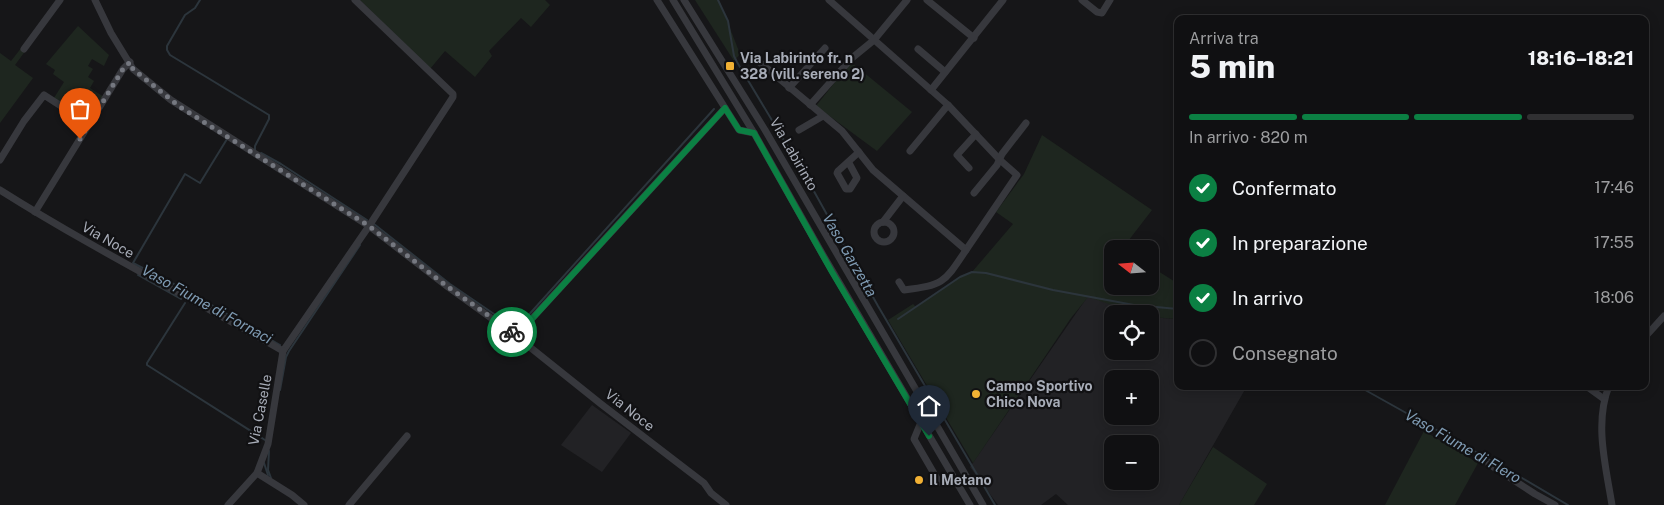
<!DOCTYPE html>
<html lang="it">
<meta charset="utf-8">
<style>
:root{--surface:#101012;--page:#19191b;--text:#f1f3f6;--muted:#9c9d9f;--line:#303032;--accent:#0b8043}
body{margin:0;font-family:"Public Sans",sans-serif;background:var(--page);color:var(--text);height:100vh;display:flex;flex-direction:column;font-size:19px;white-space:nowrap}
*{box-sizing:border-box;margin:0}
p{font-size:16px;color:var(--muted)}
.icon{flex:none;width:28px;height:28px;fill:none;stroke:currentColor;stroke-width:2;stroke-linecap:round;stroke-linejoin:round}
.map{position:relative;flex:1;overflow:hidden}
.side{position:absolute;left:1174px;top:15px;width:475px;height:375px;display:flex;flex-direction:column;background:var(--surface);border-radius:10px;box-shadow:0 2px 12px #0003,0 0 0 1px var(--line)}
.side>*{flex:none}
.needle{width:32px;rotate:287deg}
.fabs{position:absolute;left:1104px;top:240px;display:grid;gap:10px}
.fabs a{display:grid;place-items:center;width:55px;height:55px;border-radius:10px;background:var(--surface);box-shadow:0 2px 12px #0003,0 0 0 1px var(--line);font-size:25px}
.pin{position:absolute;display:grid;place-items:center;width:42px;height:42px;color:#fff;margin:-51px -21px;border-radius:50% 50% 50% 0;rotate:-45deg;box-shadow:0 0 5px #0007}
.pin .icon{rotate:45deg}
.courier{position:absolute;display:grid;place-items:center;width:50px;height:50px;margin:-25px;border:4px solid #0b8043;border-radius:50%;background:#fff;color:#222;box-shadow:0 1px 6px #0007}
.summary em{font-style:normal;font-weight:800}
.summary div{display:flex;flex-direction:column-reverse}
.summary{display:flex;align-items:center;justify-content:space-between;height:85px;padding:0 15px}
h1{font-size:32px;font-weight:800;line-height:38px}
.bar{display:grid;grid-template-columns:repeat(4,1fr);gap:8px 5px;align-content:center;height:60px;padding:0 15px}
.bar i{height:6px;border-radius:4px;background:var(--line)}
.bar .active{background:var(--accent)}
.bar p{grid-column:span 4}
ol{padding:0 15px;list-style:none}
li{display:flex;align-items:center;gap:15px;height:55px}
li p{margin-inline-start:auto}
li .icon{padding:5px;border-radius:50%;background:var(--accent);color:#fff;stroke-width:4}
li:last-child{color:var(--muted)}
li i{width:28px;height:28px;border:2px solid var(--line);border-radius:50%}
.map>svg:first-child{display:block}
.built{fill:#222225;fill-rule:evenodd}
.green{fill:#1e261f}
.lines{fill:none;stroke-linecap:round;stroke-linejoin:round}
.stream{stroke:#2c353c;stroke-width:2}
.minor{stroke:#37383d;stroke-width:7}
.done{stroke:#757880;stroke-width:5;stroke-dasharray:0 9}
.route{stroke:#0b8043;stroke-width:6}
.poi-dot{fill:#f2b134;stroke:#111113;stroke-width:2}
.labels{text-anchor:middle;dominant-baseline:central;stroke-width:4.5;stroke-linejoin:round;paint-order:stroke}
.poi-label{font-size:14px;font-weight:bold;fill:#a8adb8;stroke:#111113;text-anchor:start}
.street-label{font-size:14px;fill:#a8adb8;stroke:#111113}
.water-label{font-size:15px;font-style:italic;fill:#7f9bb3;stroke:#111113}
</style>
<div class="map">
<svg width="1664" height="505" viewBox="0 0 1664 505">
<rect width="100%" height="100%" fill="#161618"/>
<g class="built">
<path d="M1088 296 1139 314H1112V351H1150V317L1177 319 1178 386H1247L1179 505H1068L1056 494 1041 505H998L970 467ZM1112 379H1150V416H1112ZM1112 444H1150V481H1112Z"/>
<polygon points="592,405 631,433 602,472 561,445"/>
</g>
<g class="green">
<polygon points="360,0 545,0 550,5 531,27 521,18 489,51 492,56 475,77 445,51 430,69"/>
<polygon points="695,0 719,0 740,54 734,61"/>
<polygon points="78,26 109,55 104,66 92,59 88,66 93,69 88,77 94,81 90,88 104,97 98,107 78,94 68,109 54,98 64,82 53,74 55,70 46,64"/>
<polygon points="22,47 26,50 15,65 33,78 0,123 0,53 11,61"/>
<polygon points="851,62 912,112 877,151 816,106"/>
<polygon points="1042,135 1152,210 1122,249 1112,249 1112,286 1150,286 1150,266 1177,283 1177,319 1150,317 1150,314 1139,314 1088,297 1071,318 973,463 888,320 913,304 916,307 960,277 972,272 1013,224 996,212 1024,174"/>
<polygon points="1424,431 1478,463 1455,505 1385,505"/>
<polygon points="1213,447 1267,484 1254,505 1179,505"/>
</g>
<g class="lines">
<g class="stream">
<polyline points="200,0 195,8 185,15 167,46 167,50 170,55 269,115 269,119 255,146 255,150"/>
<polyline points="718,0 728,21 734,56 737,62 806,177 878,306 995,505"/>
<polyline points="227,139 200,183 185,174 133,263 191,293 280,345"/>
<polyline points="261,153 281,164 367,220"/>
<polyline points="374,224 450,284 516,329 714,109"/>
<polyline points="138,275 181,299"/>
<polyline points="185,303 147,363 147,365 265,440"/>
<polyline points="898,319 960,277 972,272 986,273 1053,290 1134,305 1178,309"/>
<polyline points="1358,386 1517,475 1568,505"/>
<polyline points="280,390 286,357 289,351 360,245"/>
<polyline points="269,451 268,470 271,478"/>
<polyline points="264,463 268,475"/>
</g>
<g class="minor">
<polyline points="95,0 111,33 133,69 171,100 369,226 453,97 453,94 355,0"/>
<polyline points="657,0 739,130 754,133"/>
<polyline points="673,0 754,133 823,255 970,505"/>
<polyline points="684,0 765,130 983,505"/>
<polyline points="927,0 974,38"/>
<polyline points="1082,0 1097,12 1102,13 1110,0"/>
<polyline points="24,49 60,0"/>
<polyline points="918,49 945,72"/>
<polyline points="757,60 842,131 873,170 966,250 1017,175 1000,160 948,105 829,0"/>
<polyline points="789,88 825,48"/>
<polyline points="931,90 1003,0"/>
<polyline points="810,105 852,58 874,40 907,0"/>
<polyline points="799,130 823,116"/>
<polyline points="910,151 948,105"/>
<polyline points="0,160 24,121 44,95 89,124"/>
<polyline points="849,163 857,178 850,189 846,189 837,173 838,171 859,152"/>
<polyline points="969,168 957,155 976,134"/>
<path d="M0 190C92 248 189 297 283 351L369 226 448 287 516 336 725 108"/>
<polyline points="974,193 997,165 1002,154 1026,123"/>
<polyline points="35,212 123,69 130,62"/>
<circle cx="884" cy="232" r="10"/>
<polyline points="883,222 903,196"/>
<path d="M899 282 904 290C944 285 944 283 966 250"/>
<polyline points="516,336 601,404 704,483 711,493 726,505"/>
<polyline points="1645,337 1664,316"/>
<polyline points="1586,386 1604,399"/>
<path d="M1609 386C1594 423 1606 467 1612 505"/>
<polyline points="921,422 914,439 939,482 955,479"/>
<polyline points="1489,464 1535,494 1555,505"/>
<polyline points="257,473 292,495 304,505"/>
<polyline points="228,505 257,473 268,444 283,351"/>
<polyline points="349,505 407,436"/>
</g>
</g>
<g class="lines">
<polyline class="done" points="80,139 123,69 130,62 133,69 180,107 369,226 448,287 512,332"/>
<polyline class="route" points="512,332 516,336 520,332 725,108 739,130 754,133 832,272 929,436"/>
</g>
<g class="poi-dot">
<rect x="725" y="61" width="10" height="10" rx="2.5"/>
<circle cx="976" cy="394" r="5"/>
<circle cx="919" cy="480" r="5"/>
</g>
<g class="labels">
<g class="poi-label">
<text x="740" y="58">Via Labirinto fr. n<tspan x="740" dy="16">328 (vill. sereno 2)</tspan></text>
<text x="986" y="386">Campo Sportivo<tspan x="986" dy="16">Chico Nova</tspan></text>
<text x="929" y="480">Il Metano</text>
</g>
<g class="street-label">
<text transform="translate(794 154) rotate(60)">Via Labirinto</text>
<text transform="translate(108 240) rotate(30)">Via Noce</text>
<text transform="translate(260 410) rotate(-79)">Via Caselle</text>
<text transform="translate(630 410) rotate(38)">Via Noce</text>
</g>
<g class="water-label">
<text transform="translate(850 255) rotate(60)">Vaso Garzetta</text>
<text transform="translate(207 304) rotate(29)">Vaso Fiume di Fornaci</text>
<text transform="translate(1463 446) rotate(30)">Vaso Fiume di Flero</text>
</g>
</g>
</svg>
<div class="fabs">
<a><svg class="needle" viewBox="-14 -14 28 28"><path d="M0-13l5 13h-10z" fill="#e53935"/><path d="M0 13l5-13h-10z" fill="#9c9d9f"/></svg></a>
<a><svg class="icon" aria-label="locate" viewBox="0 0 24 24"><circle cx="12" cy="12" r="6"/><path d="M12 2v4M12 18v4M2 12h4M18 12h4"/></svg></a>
<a>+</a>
<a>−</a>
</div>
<div class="pin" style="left:80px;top:139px;background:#ea580c"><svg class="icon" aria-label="bag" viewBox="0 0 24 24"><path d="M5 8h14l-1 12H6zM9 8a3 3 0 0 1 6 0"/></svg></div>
<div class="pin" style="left:929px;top:436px;background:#1f2937"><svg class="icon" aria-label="home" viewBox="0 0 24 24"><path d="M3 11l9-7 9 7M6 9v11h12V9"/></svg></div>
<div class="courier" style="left:512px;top:332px"><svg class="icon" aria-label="bike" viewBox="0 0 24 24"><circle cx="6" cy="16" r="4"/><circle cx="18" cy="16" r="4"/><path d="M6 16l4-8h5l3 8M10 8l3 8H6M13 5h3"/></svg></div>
<section class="side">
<div class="summary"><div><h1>5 min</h1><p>Arriva tra</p></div><em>18:16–18:21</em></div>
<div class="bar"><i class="active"></i><i class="active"></i><i class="active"></i><i></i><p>In arrivo · 820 m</p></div>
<ol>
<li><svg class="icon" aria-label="check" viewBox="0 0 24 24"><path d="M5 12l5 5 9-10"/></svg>Confermato<p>17:46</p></li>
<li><svg class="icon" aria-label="check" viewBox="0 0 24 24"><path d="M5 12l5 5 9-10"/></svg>In preparazione<p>17:55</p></li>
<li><svg class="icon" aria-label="check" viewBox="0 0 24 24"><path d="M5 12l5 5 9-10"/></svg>In arrivo<p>18:06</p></li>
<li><i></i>Consegnato</li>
</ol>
</section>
</div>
